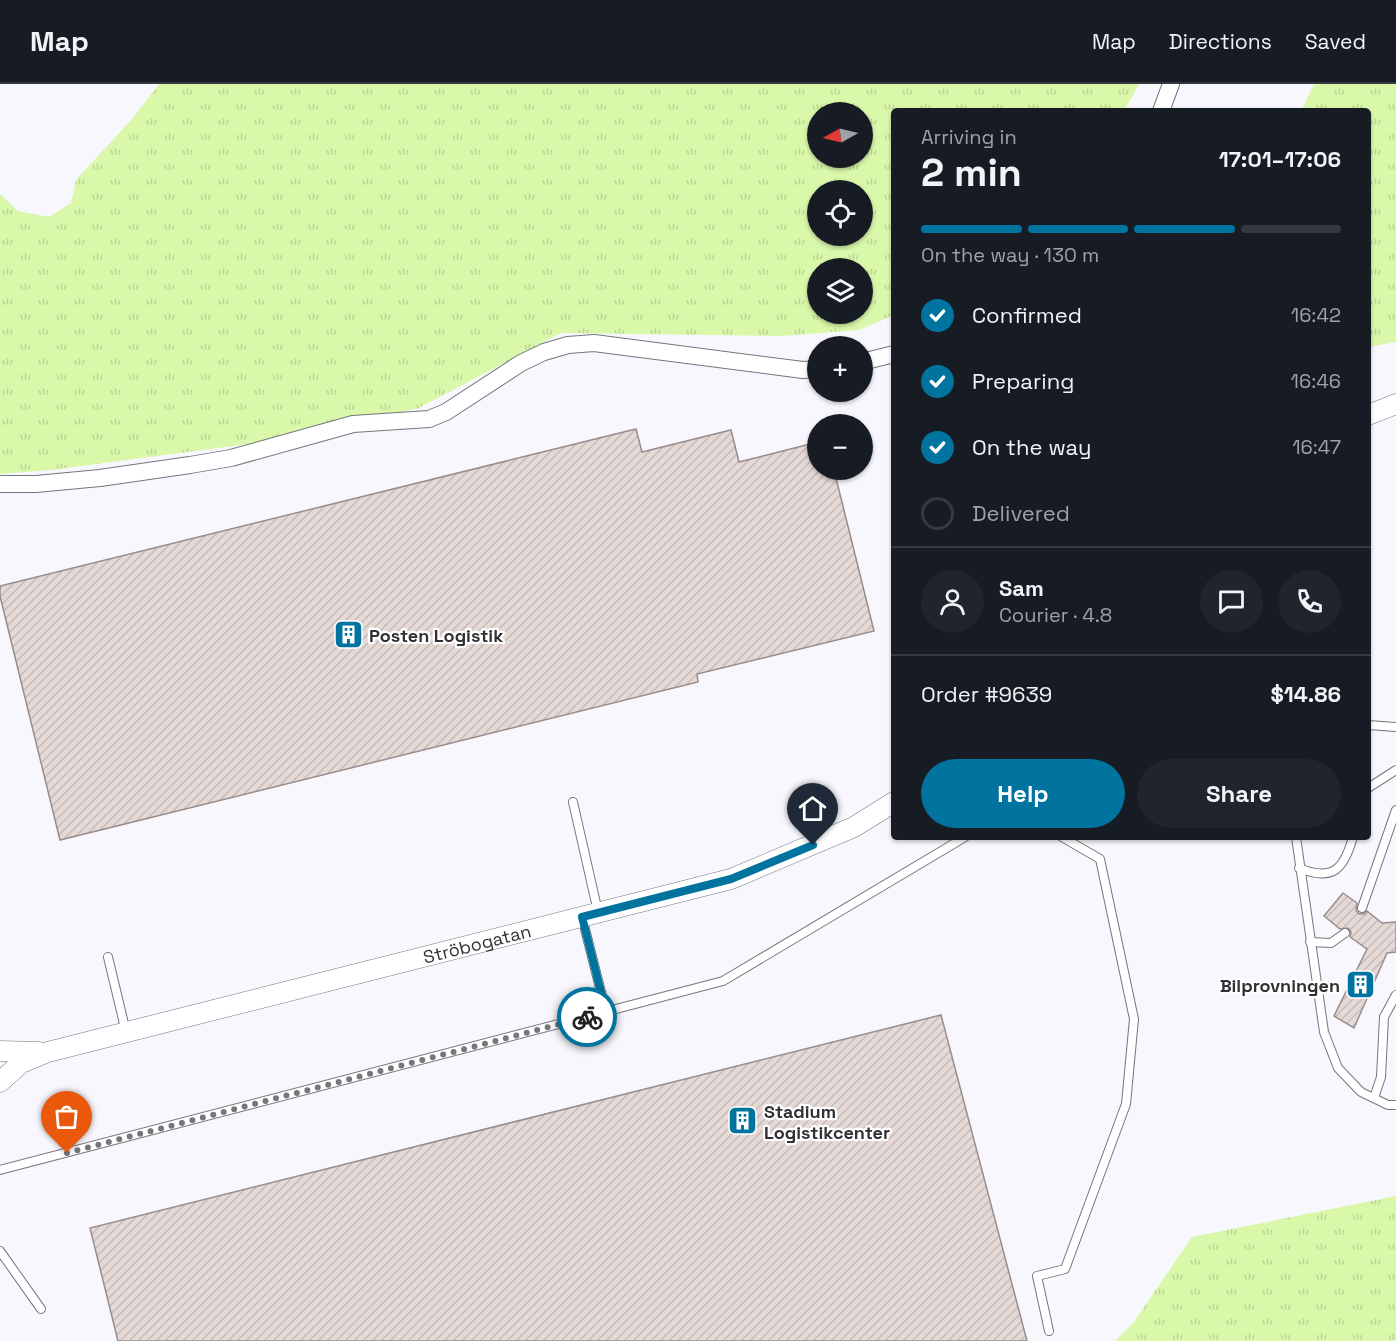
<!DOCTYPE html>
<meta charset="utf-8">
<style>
:root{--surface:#171b24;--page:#20242c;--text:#f1f3f6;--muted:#9ea1a6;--line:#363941;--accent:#00749e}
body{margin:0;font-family:"Space Grotesk",sans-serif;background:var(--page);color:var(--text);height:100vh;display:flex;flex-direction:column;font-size:22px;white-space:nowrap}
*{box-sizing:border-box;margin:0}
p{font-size:20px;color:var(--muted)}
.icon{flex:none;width:33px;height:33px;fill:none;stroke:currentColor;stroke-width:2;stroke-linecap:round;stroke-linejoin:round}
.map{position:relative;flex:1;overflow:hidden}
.side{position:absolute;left:891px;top:24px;width:480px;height:732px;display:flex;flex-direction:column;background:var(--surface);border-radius:6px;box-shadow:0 2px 4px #0004}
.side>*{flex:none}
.needle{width:39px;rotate:262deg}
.buttons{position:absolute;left:807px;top:18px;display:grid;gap:12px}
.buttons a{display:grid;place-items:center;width:66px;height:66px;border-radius:50%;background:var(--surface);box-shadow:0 2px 4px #0004;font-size:30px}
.pin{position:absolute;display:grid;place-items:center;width:51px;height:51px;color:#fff;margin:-62px -26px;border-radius:50% 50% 50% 0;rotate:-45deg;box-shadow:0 0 6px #0007}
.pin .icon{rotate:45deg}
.courier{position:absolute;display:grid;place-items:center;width:60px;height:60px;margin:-30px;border:4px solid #00749e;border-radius:50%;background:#fff;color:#222;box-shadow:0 2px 8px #0007}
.summary em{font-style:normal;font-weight:800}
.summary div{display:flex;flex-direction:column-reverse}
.summary{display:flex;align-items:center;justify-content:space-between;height:102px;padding:0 30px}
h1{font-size:39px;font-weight:800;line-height:45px}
.bar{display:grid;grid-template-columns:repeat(4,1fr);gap:9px 6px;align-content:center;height:72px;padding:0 30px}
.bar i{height:8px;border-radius:4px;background:var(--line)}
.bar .selected{background:var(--accent)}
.bar p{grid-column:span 4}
.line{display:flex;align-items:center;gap:15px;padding:0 30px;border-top:2px solid var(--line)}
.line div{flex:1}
.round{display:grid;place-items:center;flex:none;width:63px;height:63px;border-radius:32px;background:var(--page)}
ol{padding:0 30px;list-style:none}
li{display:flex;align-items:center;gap:18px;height:66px}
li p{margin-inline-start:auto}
li .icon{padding:6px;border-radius:50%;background:var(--accent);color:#fff;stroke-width:4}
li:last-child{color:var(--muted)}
li i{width:33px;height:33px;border:3px solid var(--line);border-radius:50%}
.cta{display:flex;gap:12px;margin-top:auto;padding:12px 30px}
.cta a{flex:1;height:69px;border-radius:36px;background:var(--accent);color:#fff;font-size:24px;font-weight:800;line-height:69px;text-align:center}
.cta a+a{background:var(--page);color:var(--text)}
header{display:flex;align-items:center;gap:36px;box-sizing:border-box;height:84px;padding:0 30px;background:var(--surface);border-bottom:2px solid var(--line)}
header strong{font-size:28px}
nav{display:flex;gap:33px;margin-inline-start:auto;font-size:21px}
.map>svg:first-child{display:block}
.grass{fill:url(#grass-tufts);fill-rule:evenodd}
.building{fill:url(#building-hatch);stroke:#988d8a;stroke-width:1.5}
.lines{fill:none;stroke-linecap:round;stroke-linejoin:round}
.service-casing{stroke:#76757e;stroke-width:10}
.minor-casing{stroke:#76757e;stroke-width:18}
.tertiary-casing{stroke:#76757e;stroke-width:21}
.service{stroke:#fff;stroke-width:8}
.minor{stroke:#fff;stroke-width:16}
.tertiary{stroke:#fff;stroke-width:20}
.done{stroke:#77767b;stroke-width:6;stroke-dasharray:0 10.8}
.route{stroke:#00749e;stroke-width:8}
.labels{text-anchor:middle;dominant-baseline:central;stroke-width:4.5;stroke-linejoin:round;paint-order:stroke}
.poi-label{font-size:18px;font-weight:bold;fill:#313135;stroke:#fff;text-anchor:start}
.street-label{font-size:18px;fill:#313135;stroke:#fff}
</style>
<header>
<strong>Map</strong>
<nav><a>Map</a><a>Directions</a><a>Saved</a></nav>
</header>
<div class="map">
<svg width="1396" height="1257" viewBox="0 0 1396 1257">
<defs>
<pattern id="grass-tufts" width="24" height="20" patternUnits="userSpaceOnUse" patternTransform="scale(1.5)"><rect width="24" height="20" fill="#d9f8aa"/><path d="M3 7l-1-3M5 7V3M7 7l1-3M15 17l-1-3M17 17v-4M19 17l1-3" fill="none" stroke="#bbd593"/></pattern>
<pattern id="building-hatch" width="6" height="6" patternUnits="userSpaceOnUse" patternTransform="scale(1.5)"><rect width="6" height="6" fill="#e5d9d6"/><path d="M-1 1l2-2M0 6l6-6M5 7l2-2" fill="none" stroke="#c5bbb8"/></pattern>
</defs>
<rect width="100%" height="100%" fill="#f8f7fd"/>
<g class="grass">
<path d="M159 0H1139L1124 27H894V231L859 246 782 252 561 249 419 324 287 355 51 386 0 390V110L18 127 49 133 71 119 76 96 132 35ZM818 28H862V74H818ZM818 106H862V152H818ZM818 184H862V230H818Z"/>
<polygon points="1314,0 1396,0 1396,258 1368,263 1368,27 1301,27"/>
<polygon points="1396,1112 1396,1257 1115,1257 1133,1239 1192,1153"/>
</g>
<g class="building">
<polygon points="636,345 642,368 731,346 739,378 818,358 818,386 834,386 874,547 697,590 698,598 60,756 0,512 0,502"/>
<polygon points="1343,809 1357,819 1356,826 1359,830 1364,830 1367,827 1382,839 1396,838 1396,868 1387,869 1354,944 1334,932 1367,865 1350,853 1351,848 1348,844 1340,845 1324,832"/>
<polygon points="941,931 1027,1257 118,1257 90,1144"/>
</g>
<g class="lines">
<defs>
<g id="service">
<polyline points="1368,641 1396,643"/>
<polyline points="1368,704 1396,686"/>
<polyline points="573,718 598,828"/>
<polyline points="1296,753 1324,948 1338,984 1361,1008 1388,1021 1396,1021"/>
<path d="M1299 784C1333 798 1344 785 1353 753"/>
<polyline points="1362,824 1396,726"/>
<polyline points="582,833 606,928"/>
<polyline points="1310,858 1331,859 1345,849"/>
<polyline points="108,873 126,948"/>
<polyline points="1374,1014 1381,993 1384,933 1396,911"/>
<polyline points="0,1086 723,897 965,753"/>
<polyline points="0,1167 41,1225"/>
<polyline points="1049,1247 1037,1192 1065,1185 1126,1020 1134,935 1100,775 1062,753"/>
</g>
<g id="minor">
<polyline points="1161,27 1171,0"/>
<polyline points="862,278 894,270"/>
<polyline points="0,400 36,400 100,394 190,381 231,374 353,340 429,335 446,328 521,279 544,268 568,261 594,259 803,286 818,285"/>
</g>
<g id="tertiary">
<polyline points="1368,331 1396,320"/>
<polyline points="0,967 39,968"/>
<path id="s1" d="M0 998 21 979 48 968 731 795 854 743 894 718"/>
</g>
</defs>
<use href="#service" class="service-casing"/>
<use href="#minor" class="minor-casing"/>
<use href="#tertiary" class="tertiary-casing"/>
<use href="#service" class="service"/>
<use href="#minor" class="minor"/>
<use href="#tertiary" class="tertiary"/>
</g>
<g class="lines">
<polyline class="done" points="67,1069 587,933"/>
<polyline class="route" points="587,933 606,928 582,833 731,795 813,761"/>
</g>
<defs>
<symbol id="building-square" viewBox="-11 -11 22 22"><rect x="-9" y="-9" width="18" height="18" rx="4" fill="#00749e" stroke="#fff"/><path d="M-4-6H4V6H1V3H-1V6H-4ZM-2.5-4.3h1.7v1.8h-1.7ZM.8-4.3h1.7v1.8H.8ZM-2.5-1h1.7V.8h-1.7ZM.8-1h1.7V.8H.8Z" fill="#fff"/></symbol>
</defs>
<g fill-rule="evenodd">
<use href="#building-square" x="332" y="534" width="33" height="33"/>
<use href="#building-square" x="1344" y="884" width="33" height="33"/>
<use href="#building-square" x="726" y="1020" width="33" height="33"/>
</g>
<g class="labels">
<g class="poi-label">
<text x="369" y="551">Posten Logistik</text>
<text x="1340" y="901" text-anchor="end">Bilprovningen</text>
<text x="764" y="1027">Stadium<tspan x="764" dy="21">Logistikcenter</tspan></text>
</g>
<g class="street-label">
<text stroke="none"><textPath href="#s1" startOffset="500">Ströbogatan</textPath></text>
</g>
</g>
</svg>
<div class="buttons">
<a><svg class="needle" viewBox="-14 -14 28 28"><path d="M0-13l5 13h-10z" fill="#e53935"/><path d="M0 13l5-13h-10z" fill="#9ea1a6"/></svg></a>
<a><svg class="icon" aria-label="locate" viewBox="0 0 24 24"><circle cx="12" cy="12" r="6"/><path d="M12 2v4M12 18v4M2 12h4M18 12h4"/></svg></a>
<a><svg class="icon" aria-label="layers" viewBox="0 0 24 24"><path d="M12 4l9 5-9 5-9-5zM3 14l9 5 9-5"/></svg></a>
<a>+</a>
<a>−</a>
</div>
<div class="pin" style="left:67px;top:1069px;background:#ea580c"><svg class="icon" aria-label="bag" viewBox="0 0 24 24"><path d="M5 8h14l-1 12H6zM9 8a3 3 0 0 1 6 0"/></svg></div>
<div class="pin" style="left:813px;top:761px;background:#1f2937"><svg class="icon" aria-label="home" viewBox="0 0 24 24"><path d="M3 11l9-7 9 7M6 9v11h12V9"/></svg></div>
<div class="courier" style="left:587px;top:933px"><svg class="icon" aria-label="bike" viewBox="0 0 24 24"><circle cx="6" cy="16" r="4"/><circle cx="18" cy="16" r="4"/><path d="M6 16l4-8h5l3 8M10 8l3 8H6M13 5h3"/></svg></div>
<section class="side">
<div class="summary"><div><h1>2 min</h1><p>Arriving in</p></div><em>17:01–17:06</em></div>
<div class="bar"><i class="selected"></i><i class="selected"></i><i class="selected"></i><i></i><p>On the way · 130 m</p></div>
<ol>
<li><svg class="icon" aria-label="check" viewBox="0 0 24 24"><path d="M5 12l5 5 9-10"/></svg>Confirmed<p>16:42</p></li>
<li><svg class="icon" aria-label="check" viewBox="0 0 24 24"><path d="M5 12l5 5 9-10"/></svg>Preparing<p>16:46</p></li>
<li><svg class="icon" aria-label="check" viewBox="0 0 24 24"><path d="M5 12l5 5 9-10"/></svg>On the way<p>16:47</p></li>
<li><i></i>Delivered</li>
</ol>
<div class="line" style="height:108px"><a class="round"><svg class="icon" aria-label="person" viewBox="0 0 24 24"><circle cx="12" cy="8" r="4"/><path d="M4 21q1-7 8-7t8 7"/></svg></a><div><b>Sam</b><p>Courier · 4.8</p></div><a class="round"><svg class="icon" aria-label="chat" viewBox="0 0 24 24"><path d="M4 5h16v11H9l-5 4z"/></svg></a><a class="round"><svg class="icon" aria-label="phone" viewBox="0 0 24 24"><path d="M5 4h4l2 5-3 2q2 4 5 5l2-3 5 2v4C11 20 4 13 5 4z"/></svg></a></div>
<div class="line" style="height:78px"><div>Order #9639</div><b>$14.86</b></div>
<div class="cta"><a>Help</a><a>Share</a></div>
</section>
</div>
